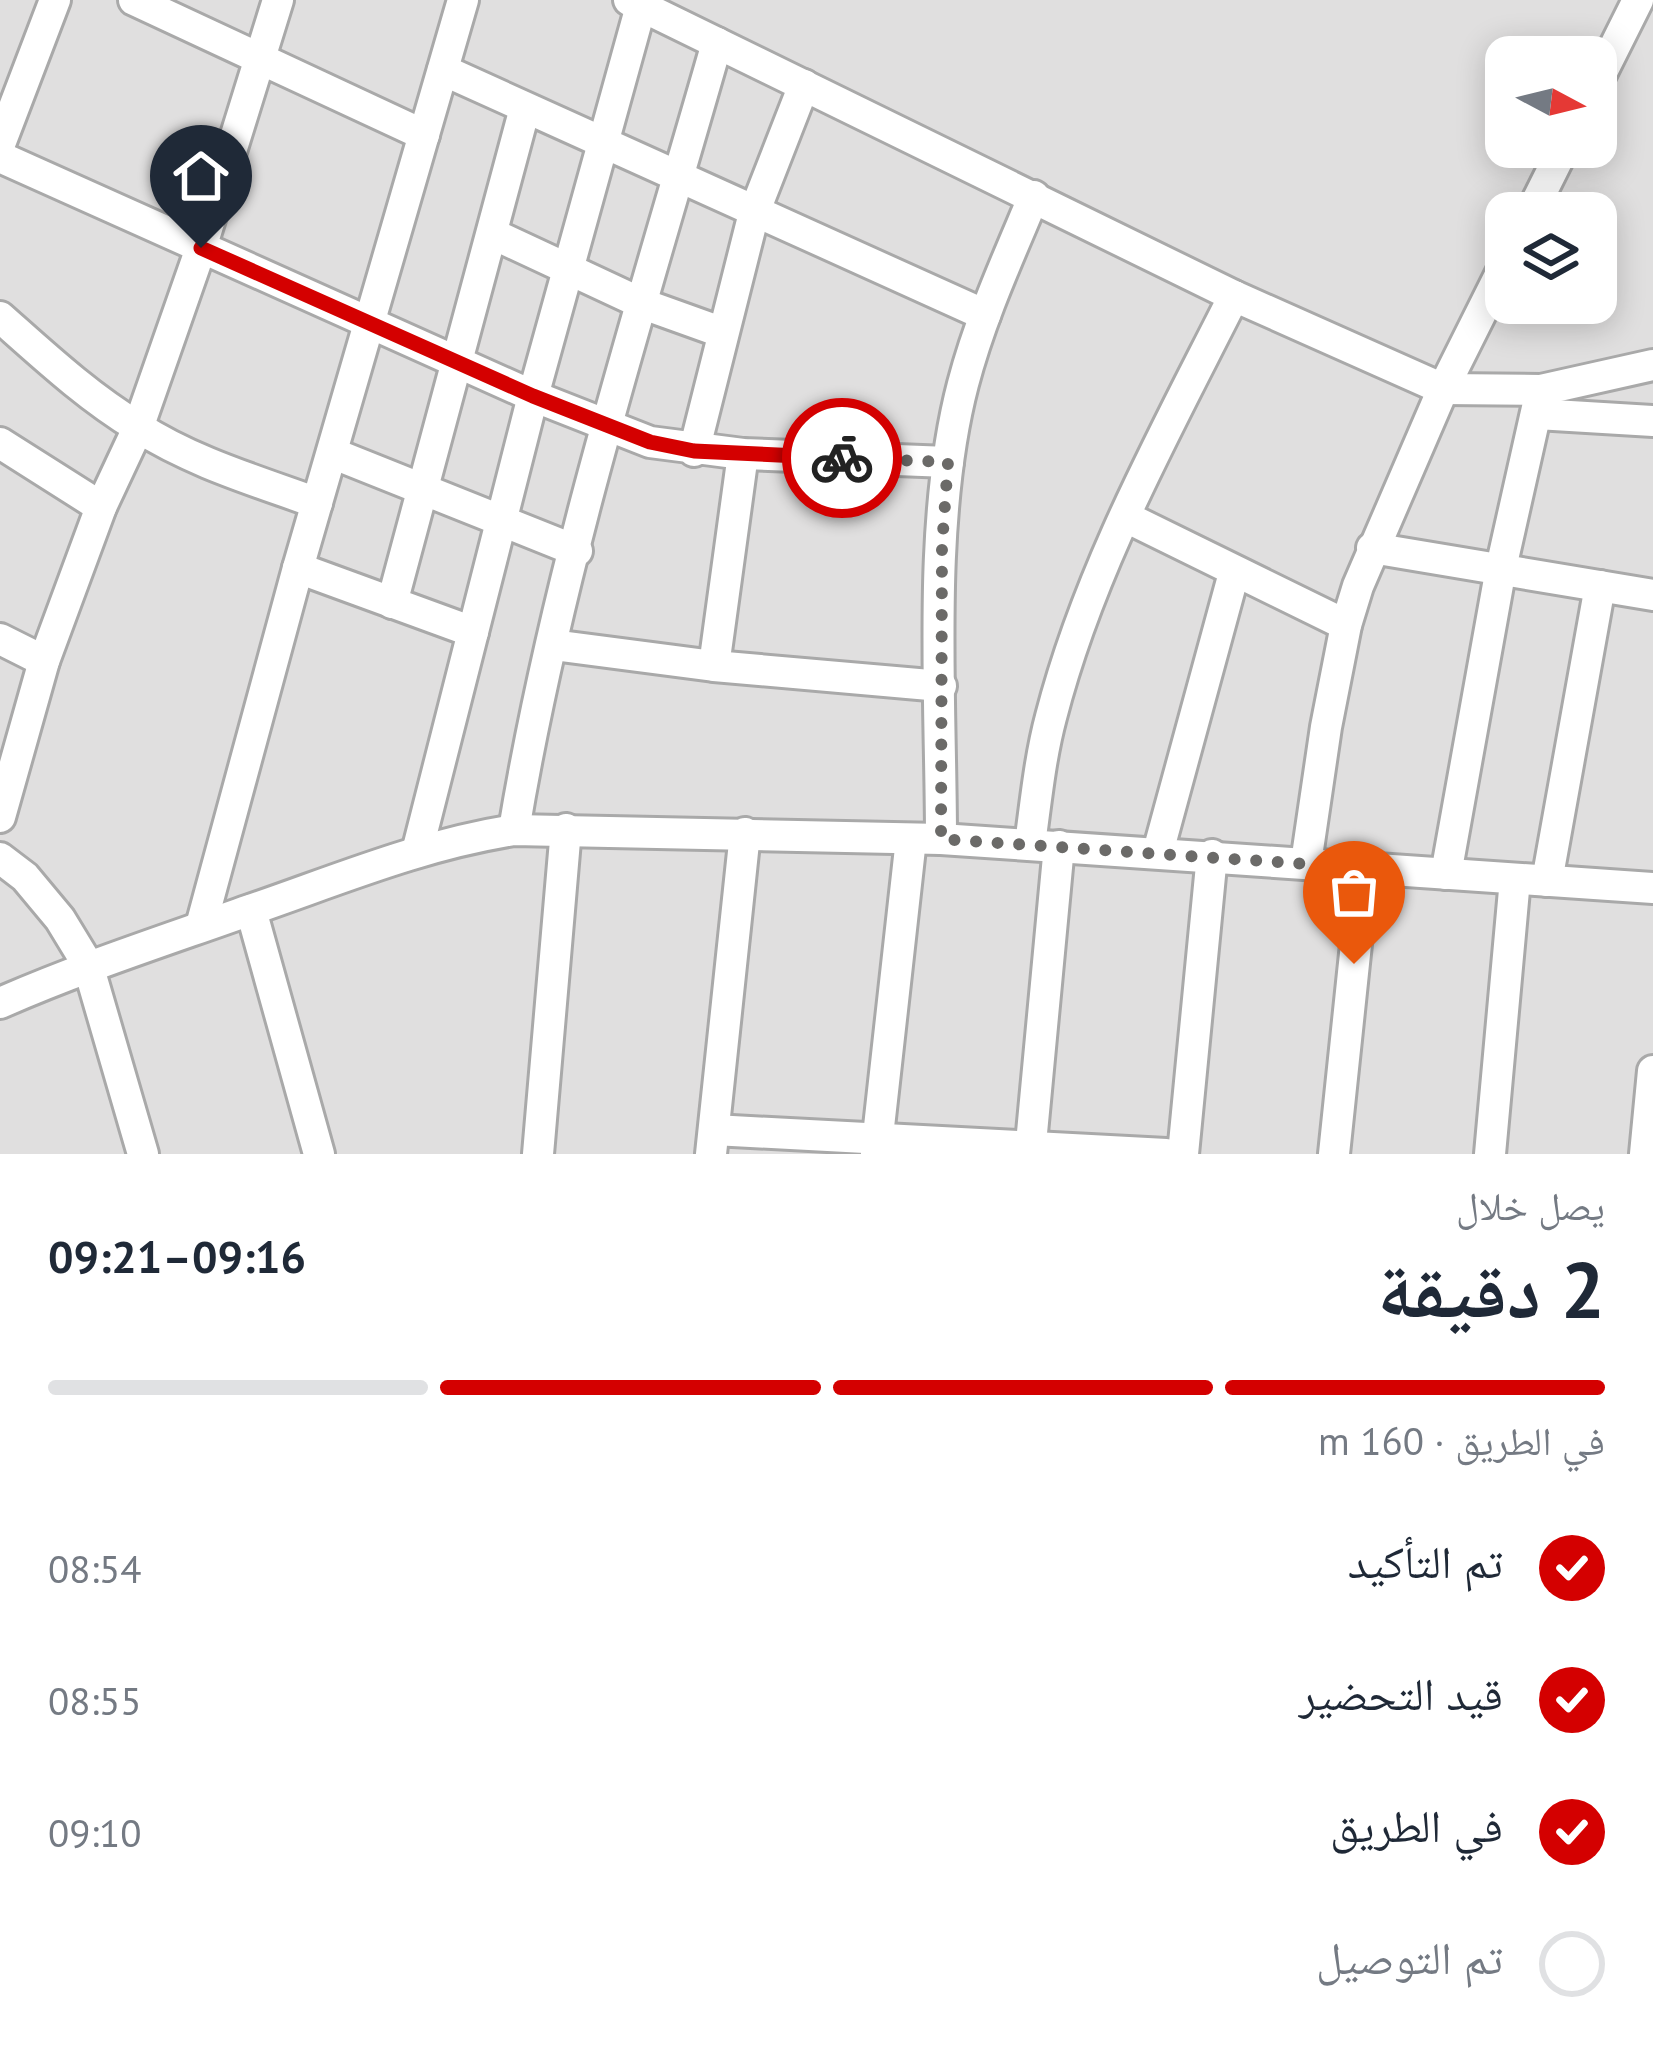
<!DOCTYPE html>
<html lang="ar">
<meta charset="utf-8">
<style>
:root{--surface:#fff;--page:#f6f6f7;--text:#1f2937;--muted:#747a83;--line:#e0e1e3;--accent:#d40000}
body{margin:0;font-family:"PT Sans","Noto Naskh Arabic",sans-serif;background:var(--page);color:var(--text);direction:rtl;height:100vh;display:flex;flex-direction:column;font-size:45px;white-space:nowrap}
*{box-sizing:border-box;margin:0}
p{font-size:39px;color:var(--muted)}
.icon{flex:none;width:66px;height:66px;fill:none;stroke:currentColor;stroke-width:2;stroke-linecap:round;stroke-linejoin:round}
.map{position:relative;height:1154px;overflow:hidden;direction:ltr}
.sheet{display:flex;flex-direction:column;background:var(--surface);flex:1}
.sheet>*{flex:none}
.needle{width:78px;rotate:97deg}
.fabs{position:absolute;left:1485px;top:36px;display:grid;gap:24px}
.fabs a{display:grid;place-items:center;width:132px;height:132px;border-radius:24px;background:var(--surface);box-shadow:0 6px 30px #0003;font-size:60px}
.pin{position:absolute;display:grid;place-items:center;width:102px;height:102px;color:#fff;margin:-123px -51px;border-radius:50% 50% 50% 0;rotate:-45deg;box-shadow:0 0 12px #0007}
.pin .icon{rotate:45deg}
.courier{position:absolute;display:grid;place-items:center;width:120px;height:120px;margin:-60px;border:9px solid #d40000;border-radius:50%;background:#fff;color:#222;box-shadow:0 3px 15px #0007}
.summary em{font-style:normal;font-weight:700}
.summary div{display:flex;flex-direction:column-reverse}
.summary{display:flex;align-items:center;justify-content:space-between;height:204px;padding:0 48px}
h1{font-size:78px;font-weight:700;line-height:90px}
.bar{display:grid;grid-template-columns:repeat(4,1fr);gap:18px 12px;align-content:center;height:144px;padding:0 48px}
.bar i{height:15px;border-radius:9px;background:var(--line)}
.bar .active{background:var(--accent)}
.bar p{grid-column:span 4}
ol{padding:0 48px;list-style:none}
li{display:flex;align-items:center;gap:36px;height:132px}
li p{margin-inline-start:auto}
li .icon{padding:12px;border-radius:50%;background:var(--accent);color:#fff;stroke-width:4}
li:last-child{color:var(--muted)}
li i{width:66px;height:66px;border:6px solid var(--line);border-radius:50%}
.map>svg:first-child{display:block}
.residential{fill:#e0dfdf;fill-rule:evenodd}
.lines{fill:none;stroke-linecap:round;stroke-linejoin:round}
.minor-casing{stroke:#a9a9a9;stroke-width:36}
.minor{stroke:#fff;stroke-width:30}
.done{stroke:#6b6a68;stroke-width:12;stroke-dasharray:0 21.6}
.route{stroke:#d40000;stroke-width:15}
</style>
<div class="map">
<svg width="1653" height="1154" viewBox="0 0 1653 1154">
<rect width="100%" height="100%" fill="#f2efe9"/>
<path class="residential" d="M0 0H1653V1154H0ZM1506 57H1596V147H1506ZM1506 213H1596V303H1506Z"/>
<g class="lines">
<defs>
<g id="minor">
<polyline points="134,0 424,135"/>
<polyline points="629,0 1234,296 1443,389 1541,390 1653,365"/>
<polyline points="443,70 985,315"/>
<polyline points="1596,84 1638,0"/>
<polyline points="0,144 55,0"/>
<polyline points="0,157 533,396 650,442 743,454 948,462"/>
<polyline points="1531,213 1564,147"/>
<polyline points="493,234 643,304 721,332"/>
<path d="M0 317C44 356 88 397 138 427 192 462 257 481 317 503"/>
<polyline points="1537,414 1653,421"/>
<polyline points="0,443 101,507"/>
<polyline points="694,451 754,213 804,85"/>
<polyline points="332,453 577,551"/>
<polyline points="1126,517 1346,625"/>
<polyline points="1372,548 1653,595"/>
<polyline points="298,568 473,632"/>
<polyline points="392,603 525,108"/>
<polyline points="0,639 44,661"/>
<polyline points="553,645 714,666 941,686"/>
<polyline points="714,666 743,454"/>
<polyline points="0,817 44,661 101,507 138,428 201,248 278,0"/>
<path d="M514 830C558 564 643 302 717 43"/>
<path d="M941 839C941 697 927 521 963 384 980 319 1008 258 1034 196"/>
<path d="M1030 844C1036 801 1040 758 1051 717 1089 569 1166 431 1234 296"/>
<polyline points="417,852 533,396 641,6"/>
<polyline points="1158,852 1234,573"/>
<polyline points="0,858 25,877 60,919 88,965 143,1154"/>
<polyline points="1306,863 1326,727 1346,625 1358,586 1443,389 1506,263"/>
<polyline points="1446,874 1501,568 1541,390"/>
<polyline points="1547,881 1600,586"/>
<polyline points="251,910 319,1154"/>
<polyline points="201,926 298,568 463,0"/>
<path d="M0 1003C82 967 166 940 250 910 340 879 420 845 514 830L941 839 1653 888"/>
<polyline points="714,1130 1166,1154"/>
<polyline points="538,1154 566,829"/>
<polyline points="711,1154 745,833"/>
<polyline points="876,1154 911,839"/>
<polyline points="1030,1154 1059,846"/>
<polyline points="1183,1154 1212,855"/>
<polyline points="1334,1154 1364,868"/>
<polyline points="1490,1154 1515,879"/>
<polyline points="1645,1154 1653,1071"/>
</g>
</defs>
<use href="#minor" class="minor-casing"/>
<use href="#minor" class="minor"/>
</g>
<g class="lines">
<polyline class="done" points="842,458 948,462 942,546 941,839 1364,868 1354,964"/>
<polyline class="route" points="201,248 533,396 650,442 694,451 842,458"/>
</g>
</svg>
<div class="fabs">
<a><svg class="needle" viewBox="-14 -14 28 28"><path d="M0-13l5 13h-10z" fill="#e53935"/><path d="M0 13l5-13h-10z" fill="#747a83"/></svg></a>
<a><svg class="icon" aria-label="layers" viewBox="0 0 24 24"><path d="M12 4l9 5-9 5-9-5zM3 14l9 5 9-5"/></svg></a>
</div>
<div class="pin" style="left:1354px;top:964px;background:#ea580c"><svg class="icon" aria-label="bag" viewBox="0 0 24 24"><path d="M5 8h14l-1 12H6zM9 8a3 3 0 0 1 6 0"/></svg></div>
<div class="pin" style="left:201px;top:248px;background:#1f2937"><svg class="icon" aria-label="home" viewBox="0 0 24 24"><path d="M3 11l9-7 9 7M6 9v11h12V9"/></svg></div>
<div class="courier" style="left:842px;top:458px"><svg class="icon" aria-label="bike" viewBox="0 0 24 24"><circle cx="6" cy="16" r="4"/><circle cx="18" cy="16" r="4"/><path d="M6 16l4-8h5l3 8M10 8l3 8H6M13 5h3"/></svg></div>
</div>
<section class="sheet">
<div class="summary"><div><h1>2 دقيقة</h1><p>يصل خلال</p></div><em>09:16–09:21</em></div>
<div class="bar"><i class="active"></i><i class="active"></i><i class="active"></i><i></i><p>في الطريق · 160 m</p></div>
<ol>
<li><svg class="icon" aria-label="check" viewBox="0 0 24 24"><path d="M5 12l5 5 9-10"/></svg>تم التأكيد<p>08:54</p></li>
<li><svg class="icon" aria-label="check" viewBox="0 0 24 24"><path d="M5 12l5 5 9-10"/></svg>قيد التحضير<p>08:55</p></li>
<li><svg class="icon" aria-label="check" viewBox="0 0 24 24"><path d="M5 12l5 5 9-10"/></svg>في الطريق<p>09:10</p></li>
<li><i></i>تم التوصيل</li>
</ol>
</section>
